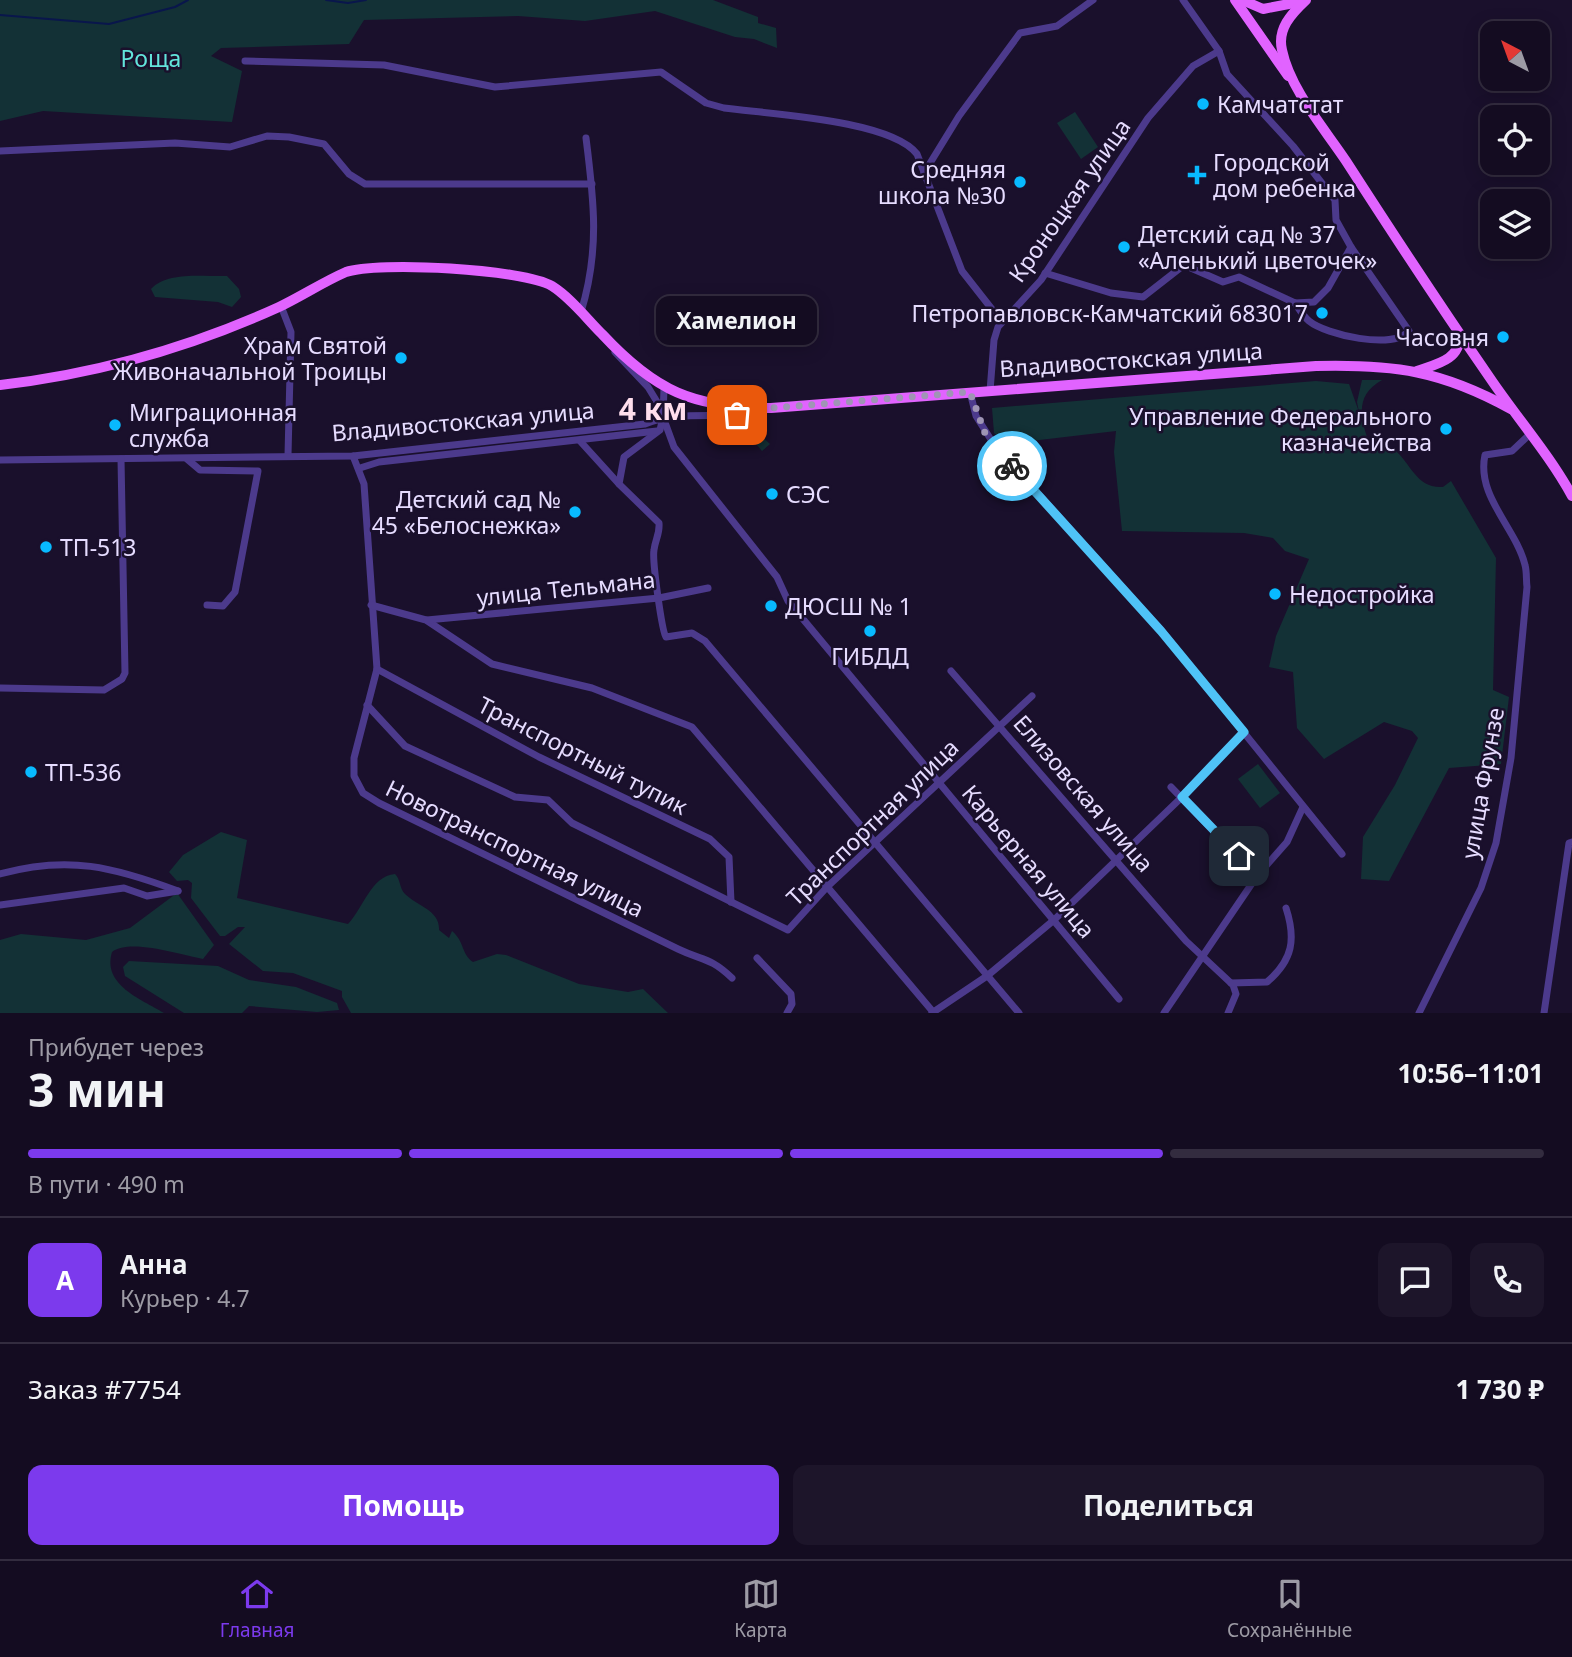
<!DOCTYPE html>
<html lang="ru">
<meta charset="utf-8">
<style>
:root{--surface:#140c21;--page:#1d152a;--text:#f1f3f6;--muted:#9d9ba5;--line:#332c3f;--accent:#7c3aed}
body{margin:0;font-family:"Noto Sans",sans-serif;background:var(--page);color:var(--text);height:100vh;display:flex;flex-direction:column;font-size:26px;white-space:nowrap}
*{box-sizing:border-box;margin:0}
p{font-size:23px;color:var(--muted)}
.icon{flex:none;width:38px;height:38px;fill:none;stroke:currentColor;stroke-width:2;stroke-linecap:round;stroke-linejoin:round}
.map{position:relative;height:1013px;overflow:hidden}
.side{display:flex;flex-direction:column;background:var(--surface);flex:1}
.side>*{flex:none}
.needle{width:46px;rotate:319deg}
.controls{position:absolute;left:1480px;top:21px;display:grid;gap:14px}
.controls a{display:grid;place-items:center;width:70px;height:70px;border-radius:14px;background:var(--surface);box-shadow:0 4px 18px #0003,0 0 0 2px var(--line);font-size:35px}
.pin{position:absolute;display:grid;place-items:center;width:60px;height:60px;color:#fff;margin:-30px;border-radius:14px;box-shadow:0 4px 10px #0006}
.courier{position:absolute;display:grid;place-items:center;width:70px;height:70px;margin:-35px;border:5px solid #4fc3f7;border-radius:50%;background:#fff;color:#222;box-shadow:0 2px 9px #0007}
.bubble{position:absolute;height:49px;border-radius:14px;background:var(--surface);box-shadow:0 4px 18px #0003,0 0 0 2px var(--line);font-size:23px;font-weight:700;line-height:49px;text-align:center}
.summary em{font-style:normal;font-weight:700}
.summary div{display:flex;flex-direction:column-reverse}
.summary{display:flex;align-items:center;justify-content:space-between;height:119px;padding:0 28px}
h1{font-size:46px;font-weight:700;line-height:52px}
.bar{display:grid;grid-template-columns:repeat(4,1fr);gap:10px 7px;align-content:center;height:84px;padding:0 28px}
.bar i{height:9px;border-radius:5px;background:var(--line)}
.bar .on{background:var(--accent)}
.bar p{grid-column:span 4}
.line{display:flex;align-items:center;gap:18px;padding:0 28px;border-top:2px solid var(--line)}
.line div{flex:1}
.round{display:grid;place-items:center;flex:none;width:74px;height:74px;border-radius:14px;background:var(--page)}
.button{display:flex;gap:14px;margin-top:auto;padding:14px 28px}
.button a{flex:1;height:80px;border-radius:14px;background:var(--accent);color:#fff;font-size:28px;font-weight:700;line-height:80px;text-align:center}
.button a+a{background:var(--page);color:var(--text)}
.tabs{display:flex;justify-content:space-around;align-items:center;height:98px;border-top:2px solid var(--line);background:var(--surface);font-size:19px;color:var(--muted)}
.tabs a{display:grid;justify-items:center;gap:4px}
.tabs .on{color:var(--accent)}
.map>svg:first-child{display:block}
.green{fill:#133136}
.lines{fill:none;stroke-linecap:round;stroke-linejoin:round}
.stream{stroke:#09164c;stroke-width:2}
.minor{stroke:#4c3a8c;stroke-width:7}
.primary{stroke:#e163ff;stroke-width:10}
.done{stroke:#9f95b5;stroke-width:7;stroke-dasharray:0 12.6}
.route{stroke:#4fc3f7;stroke-width:9}
.poi-dot{fill:#08baff;stroke:#1a102c;stroke-width:2.5}
.labels{text-anchor:middle;dominant-baseline:central;stroke-width:5;stroke-linejoin:round;paint-order:stroke}
.park-label{font-size:23px;fill:#62e4db;stroke:#1a102c}
.poi-label{font-size:23px;fill:#e6dcff;stroke:#1a102c;text-anchor:start}
.street-label{font-size:23px;fill:#e6dcff;stroke:#1a102c}
.district-label{font-size:30px;font-weight:bold;fill:#ffdeed;stroke:#1a102c}
</style>
<div class="map">
<svg width="1572" height="1013" viewBox="0 0 1572 1013">
<rect width="100%" height="100%" fill="#1a102c"/>
<g class="green">
<polygon points="0,0 713,0 758,17 758,23 776,28 777,48 754,39 735,37 655,11 585,21 518,16 364,20 349,44 221,48 211,56 242,71 232,122 43,111 0,121"/>
<polygon points="1075,112 1098,147 1081,159 1057,123"/>
<path d="M227 276 239 289 241 297 232 307 218 302 155 297 151 289C168 271 204 277 227 276Z"/>
<path d="M1362 380H1382C1357 394 1359 414 1368 440 1376 442 1389 444 1395 450 1411 464 1417 489 1443 487L1451 481 1496 558 1493 690 1509 697 1501 764 1449 768 1389 881 1361 879 1363 837 1395 785 1418 738 1412 731 1384 722 1324 759 1297 728 1293 672 1269 667 1276 636 1309 559 1285 551 1273 538 1244 533 1122 531 1114 452 1116 431 1006 444 994 433 992 408 1316 381 1349 384 1359 412 1357 402Z"/>
<polygon points="747,428 758,433 770,444 762,451 745,431"/>
<polygon points="1258,764 1280,793 1260,808 1238,779"/>
<path d="M221 832 247 840 237 898 348 924C364 907 371 876 395 874 401 880 399 888 405 894 417 906 440 910 439 930L449 938 452 931C465 942 461 954 473 962L497 954 506 955 579 984 628 992 643 989 668 1013H351L342 997V991L293 973 263 971 229 944 245 927H238L225 936H220L191 898 192 883 188 880 177 881 169 872 183 855Z"/>
<path d="M177 893 214 945 203 959C181 955 130 938 112 952 102 985 141 999 164 1013H0V940L21 934 86 940 130 928Z"/>
<polygon points="129,961 218,966 249,980 296,987 337,1003 339,1010 317,1012 249,1006 242,1013 184,1013 125,976 123,967"/>
</g>
<g class="lines">
<g class="stream">
<polyline points="326,0 348,3 366,0"/>
<polyline points="0,15 109,24 175,7 188,0"/>
</g>
<g class="minor">
<path d="M1183 0 1219 51 1227 74 1293 146 1335 200 1336 220 1351 247 1409 331C1393 350 1326 335 1309 321 1303 316 1299 309 1295 303"/>
<path d="M245 61 384 65 495 87 661 72 706 103 724 108C769 114 891 120 917 154L962 271 1002 322"/>
<polyline points="0,151 175,143 230,147 267,136 289,137 324,144 349,174 365,184 592,184"/>
<polyline points="924,173 959,116 1020,33 1057,26 1093,0"/>
<polyline points="1045,273 1111,293 1143,297 1184,265 1223,282 1239,277 1295,303 1314,302 1328,288 1351,247"/>
<polyline points="281,306 291,332 288,455"/>
<path d="M581 312C600 250 594 201 586 138"/>
<polyline points="615,352 648,387 662,410"/>
<path d="M664 388 663 417 674 447 777 577 788 601C897 734 1009 866 1119 999"/>
<polyline points="990,391 994,340 998,327 1041,280 1148,118 1193,66 1219,51"/>
<polyline points="970,392 976,416 995,446 1161,630 1342,854"/>
<path d="M663 417 660 430 624 457 619 484 659 523C660 534 655 540 654 550 652 560 662 632 666 637L692 633 705 641 1019 1013"/>
<polyline points="580,441 619,484"/>
<path d="M353 456 364 484 377 669 354 758V776L363 793 379 803 678 949C703 961 710 957 732 978"/>
<polyline points="187,459 200,470 258,471 235,592 223,606 207,605"/>
<path d="M0 460 353 456 645 424C682 409 723 421 762 411"/>
<polyline points="360,468 379,462 657,431"/>
<polyline points="371,605 426,620 492,664 592,688 692,727 934,1013"/>
<polyline points="427,620 659,598 708,588"/>
<polyline points="377,669 539,757 710,839 729,857 731,902"/>
<polyline points="951,671 1186,941 1233,985 1236,994 1228,1013"/>
<polyline points="0,688 104,690 122,679 125,673 121,459"/>
<polyline points="367,705 405,746 515,797 548,800 572,823 788,930 827,887 1032,696"/>
<polyline points="1171,787 1257,876"/>
<path d="M0 874C68 855 114 867 178 891"/>
<polyline points="0,905 124,888 147,896 178,891"/>
<polyline points="757,958 791,994 792,1004 787,1013"/>
<path d="M1231 983 1267 982C1293 960 1296 939 1286 908"/>
<polyline points="932,1013 987,976 1054,920 1182,797 1244,732"/>
<polyline points="1164,1013 1257,876 1287,842 1303,807"/>
<path d="M1419 1013 1481 888 1496 843 1511 758 1527 587C1526 580 1527 572 1525 565 1516 528 1476 496 1485 455L1512 451 1531 433"/>
<polyline points="1544,1013 1569,843 1572,842"/>
</g>
<g class="primary">
<polyline points="1235,0 1288,76"/>
<polyline points="1242,0 1263,9 1299,2"/>
<path d="M1306 0C1291 14 1277 29 1282 50 1290 89 1324 128 1346 161 1393 234 1441 307 1490 378 1517 418 1549 454 1572 496"/>
<path d="M1417 371C1437 364 1460 360 1460 335"/>
<path d="M0 385C96 374 191 347 279 307 302 296 323 282 346 272 377 261 524 269 552 286 571 298 586 318 602 334 655 391 693 408 771 408L1316 366C1395 364 1442 371 1511 409"/>
</g>
</g>
<g class="lines">
<polyline class="done" points="737,415 771,408 970,392 985,433 1012,466"/>
<polyline class="route" points="1012,466 1161,631 1244,732 1182,797 1239,856"/>
</g>
<g class="poi-dot">
<circle cx="1203" cy="104" r="7"/>
<path d="M1193.5 164.5h7v7h7v7h-7v7h-7v-7h-7v-7h7z"/>
<circle cx="1020" cy="182" r="7"/>
<circle cx="1124" cy="247" r="7"/>
<circle cx="1322" cy="313" r="7"/>
<circle cx="1503" cy="337" r="7"/>
<circle cx="401" cy="358" r="7"/>
<circle cx="115" cy="425" r="7"/>
<circle cx="1446" cy="429" r="7"/>
<circle cx="772" cy="494" r="7"/>
<circle cx="575" cy="512" r="7"/>
<circle cx="46" cy="547" r="7"/>
<circle cx="1275" cy="594" r="7"/>
<circle cx="771" cy="606" r="7"/>
<circle cx="870" cy="631" r="7"/>
<circle cx="31" cy="772" r="7"/>
</g>
<g class="labels">
<g class="park-label">
<text x="151" y="58">Роща</text>
</g>
<g class="poi-label">
<text x="1217" y="104">Камчатстат</text>
<text x="1213" y="162">Городской<tspan x="1213" dy="26">дом ребенка</tspan></text>
<text x="1006" y="169" text-anchor="end">Средняя<tspan x="1006" dy="26">школа №30</tspan></text>
<text x="1138" y="234">Детский сад № 37<tspan x="1138" dy="26">«Аленький цветочек»</tspan></text>
<text x="1308" y="313" text-anchor="end">Петропавловск-Камчатский 683017</text>
<text x="1489" y="337" text-anchor="end">Часовня</text>
<text x="387" y="345" text-anchor="end">Храм Святой<tspan x="387" dy="26">Живоначальной Троицы</tspan></text>
<text x="129" y="412">Миграционная<tspan x="129" dy="26">служба</tspan></text>
<text x="1432" y="416" text-anchor="end">Управление Федерального<tspan x="1432" dy="26">казначейства</tspan></text>
<text x="786" y="494">СЭС</text>
<text x="561" y="499" text-anchor="end">Детский сад №<tspan x="561" dy="26">45 «Белоснежка»</tspan></text>
<text x="60" y="547">ТП-513</text>
<text x="1289" y="594">Недостройка</text>
<text x="785" y="606">ДЮСШ № 1</text>
<text x="870" y="656" text-anchor="middle">ГИБДД</text>
<text x="45" y="772">ТП-536</text>
</g>
<g class="street-label">
<text transform="translate(1069 200) rotate(-55)">Кроноцкая улица</text>
<text transform="translate(1131 359) rotate(-4)">Владивостокская улица</text>
<text transform="translate(463 421) rotate(-5)">Владивостокская улица</text>
<text transform="translate(566 588) rotate(-6)">улица Тельмана</text>
<text transform="translate(583 755) rotate(27)">Транспортный тупик</text>
<text transform="translate(1482 783) rotate(-80)">улица Фрунзе</text>
<text transform="translate(1084 793) rotate(49)">Елизовская улица</text>
<text transform="translate(872 822) rotate(-44)">Транспортная улица</text>
<text transform="translate(515 848) rotate(26)">Новотранспортная улица</text>
<text transform="translate(1029 861) rotate(50)">Карьерная улица</text>
</g>
<g class="district-label">
<text x="653" y="408">4 км</text>
</g>
</g>
</svg>
<div class="controls">
<a><svg class="needle" viewBox="-14 -14 28 28"><path d="M0-13l5 13h-10z" fill="#e53935"/><path d="M0 13l5-13h-10z" fill="#9d9ba5"/></svg></a>
<a><svg class="icon" aria-label="locate" viewBox="0 0 24 24"><circle cx="12" cy="12" r="6"/><path d="M12 2v4M12 18v4M2 12h4M18 12h4"/></svg></a>
<a><svg class="icon" aria-label="layers" viewBox="0 0 24 24"><path d="M12 4l9 5-9 5-9-5zM3 14l9 5 9-5"/></svg></a>
</div>
<div class="pin" style="left:737px;top:415px;background:#ea580c"><svg class="icon" aria-label="bag" viewBox="0 0 24 24"><path d="M5 8h14l-1 12H6zM9 8a3 3 0 0 1 6 0"/></svg></div>
<div class="pin" style="left:1239px;top:856px;background:#1f2937"><svg class="icon" aria-label="home" viewBox="0 0 24 24"><path d="M3 11l9-7 9 7M6 9v11h12V9"/></svg></div>
<div class="courier" style="left:1012px;top:466px"><svg class="icon" aria-label="bike" viewBox="0 0 24 24"><circle cx="6" cy="16" r="4"/><circle cx="18" cy="16" r="4"/><path d="M6 16l4-8h5l3 8M10 8l3 8H6M13 5h3"/></svg></div>
<div class="bubble" style="left:656px;top:296px;width:161px">Хамелион</div>
</div>
<section class="side">
<div class="summary"><div><h1>3 мин</h1><p>Прибудет через</p></div><em>10:56–11:01</em></div>
<div class="bar"><i class="on"></i><i class="on"></i><i class="on"></i><i></i><p>В пути · 490 m</p></div>
<div class="line" style="height:126px"><b class="round" style="background:var(--accent);color:#fff">А</b><div><b>Анна</b><p>Курьер · 4.7</p></div><a class="round"><svg class="icon" aria-label="chat" viewBox="0 0 24 24"><path d="M4 5h16v11H9l-5 4z"/></svg></a><a class="round"><svg class="icon" aria-label="phone" viewBox="0 0 24 24"><path d="M5 4h4l2 5-3 2q2 4 5 5l2-3 5 2v4C11 20 4 13 5 4z"/></svg></a></div>
<div class="line" style="height:91px"><div>Заказ #7754</div><b>1 730 ₽</b></div>
<div class="button"><a>Помощь</a><a>Поделиться</a></div>
</section>
<nav class="tabs">
<a class="on"><svg class="icon" aria-label="home" viewBox="0 0 24 24"><path d="M3 11l9-7 9 7M6 9v11h12V9"/></svg>Главная</a>
<a><svg class="icon" aria-label="map" viewBox="0 0 24 24"><path d="M3 6l6-2 6 2 6-2v14l-6 2-6-2-6 2zM9 4v14M15 6v14"/></svg>Карта</a>
<a><svg class="icon" aria-label="saved" viewBox="0 0 24 24"><path d="M7 4h10v16l-5-4-5 4z"/></svg>Сохранённые</a>
</nav>
